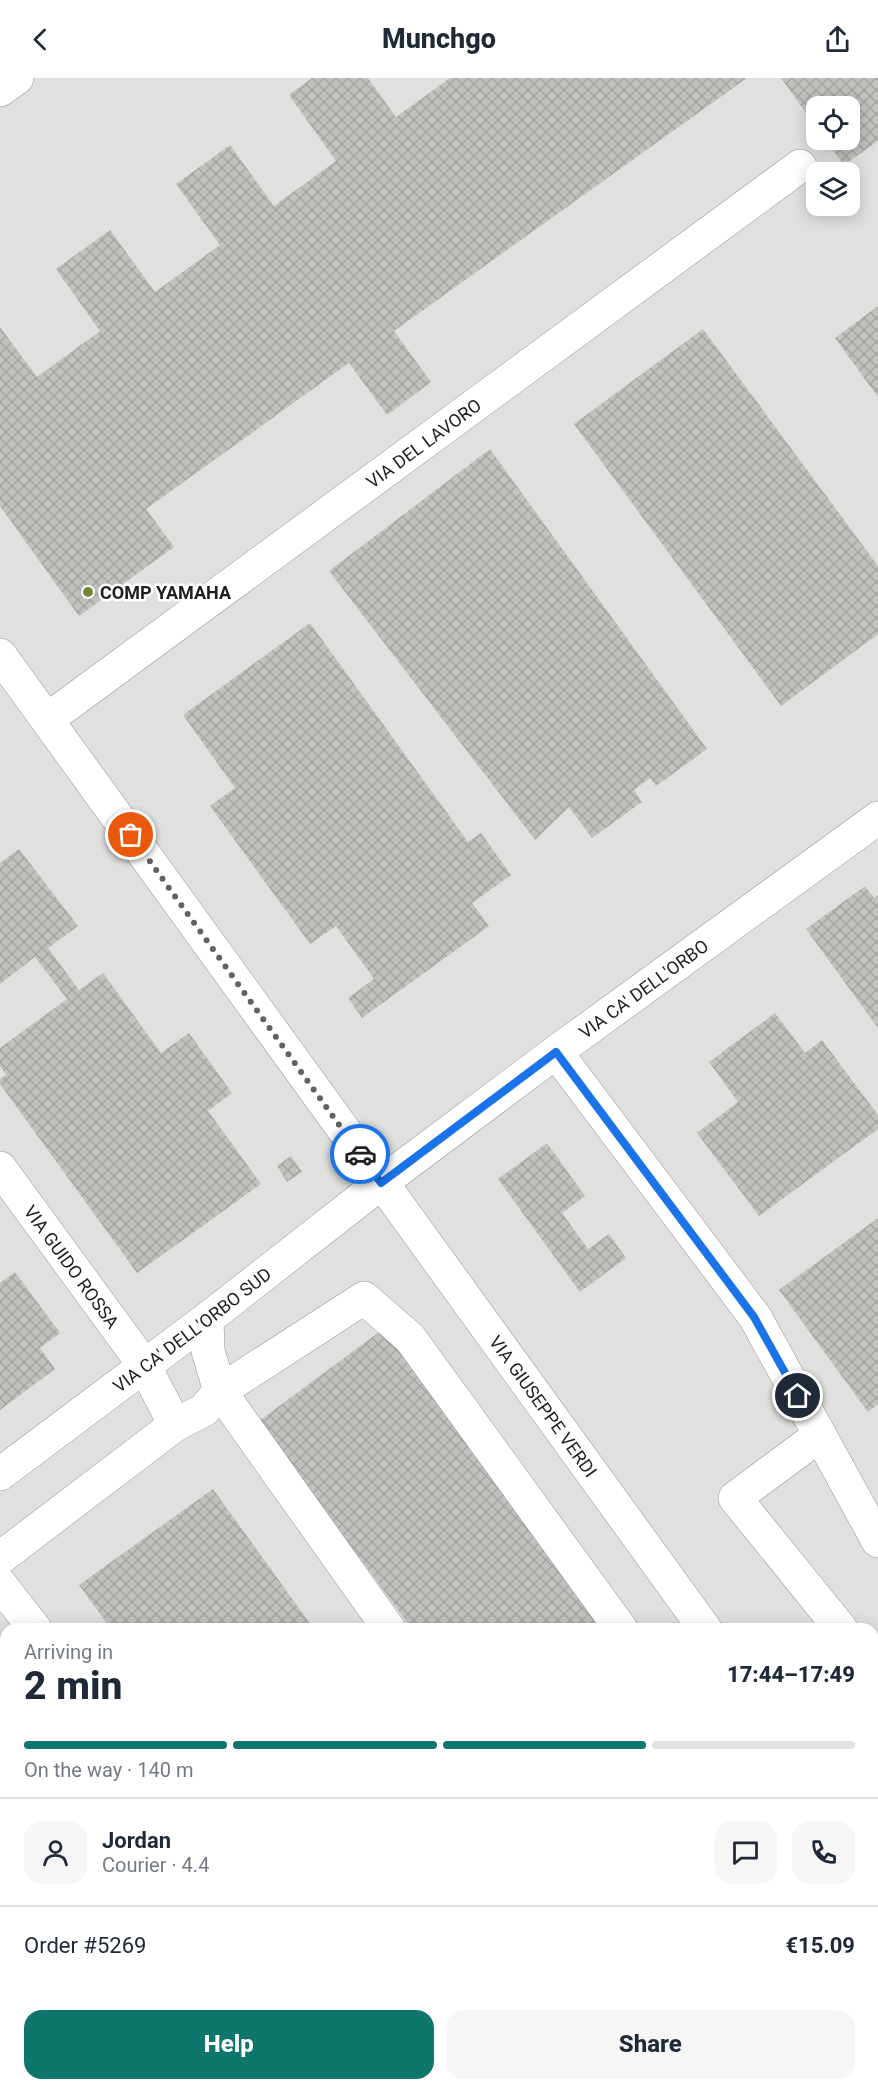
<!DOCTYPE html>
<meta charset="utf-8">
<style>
:root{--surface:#fff;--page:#f6f6f7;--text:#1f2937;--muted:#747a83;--line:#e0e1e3;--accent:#0f766e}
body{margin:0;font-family:Roboto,sans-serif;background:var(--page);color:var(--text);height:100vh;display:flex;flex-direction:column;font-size:22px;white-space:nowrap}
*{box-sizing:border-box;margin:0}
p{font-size:20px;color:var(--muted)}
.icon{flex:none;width:33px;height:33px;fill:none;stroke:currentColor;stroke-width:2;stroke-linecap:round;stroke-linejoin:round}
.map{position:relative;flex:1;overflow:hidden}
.sheet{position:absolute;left:0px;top:1545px;width:879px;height:468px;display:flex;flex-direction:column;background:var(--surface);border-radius:18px 18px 0 0;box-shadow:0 3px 15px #0003}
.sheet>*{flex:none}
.buttons{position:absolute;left:806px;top:18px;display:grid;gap:12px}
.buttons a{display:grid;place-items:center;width:54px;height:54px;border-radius:12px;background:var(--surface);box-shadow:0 3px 15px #0003;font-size:30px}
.pin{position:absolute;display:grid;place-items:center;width:51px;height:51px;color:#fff;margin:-26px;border:3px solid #fff;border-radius:50%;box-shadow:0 2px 6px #0007}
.courier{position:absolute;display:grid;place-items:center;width:60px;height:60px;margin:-30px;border:4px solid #1a73e8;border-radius:50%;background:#fff;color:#222;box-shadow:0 2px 8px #0007}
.summary em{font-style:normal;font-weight:800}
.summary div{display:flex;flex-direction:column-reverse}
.summary{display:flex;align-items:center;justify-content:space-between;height:102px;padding:0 24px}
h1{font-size:39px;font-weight:800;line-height:45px}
.bar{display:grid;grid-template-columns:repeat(4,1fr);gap:9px 6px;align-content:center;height:72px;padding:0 24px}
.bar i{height:8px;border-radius:4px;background:var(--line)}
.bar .on{background:var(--accent)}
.bar p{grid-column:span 4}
.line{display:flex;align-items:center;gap:15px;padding:0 24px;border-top:2px solid var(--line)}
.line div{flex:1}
.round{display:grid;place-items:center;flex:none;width:63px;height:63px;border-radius:18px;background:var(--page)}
.button{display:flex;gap:12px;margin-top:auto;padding:12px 24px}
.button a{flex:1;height:69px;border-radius:18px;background:var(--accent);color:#fff;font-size:24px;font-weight:800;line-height:69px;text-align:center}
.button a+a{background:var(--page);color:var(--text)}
header{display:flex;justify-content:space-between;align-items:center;height:78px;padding:0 24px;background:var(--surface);font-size:27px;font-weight:800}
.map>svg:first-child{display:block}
.building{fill:url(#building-cross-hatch)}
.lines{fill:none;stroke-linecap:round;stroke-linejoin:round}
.minor-casing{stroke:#969794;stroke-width:34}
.minor{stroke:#fff;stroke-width:33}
.done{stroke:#626361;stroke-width:6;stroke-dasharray:0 10.8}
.route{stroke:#1a73e8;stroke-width:8}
.poi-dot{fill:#738738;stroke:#fff;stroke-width:2}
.labels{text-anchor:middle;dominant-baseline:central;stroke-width:5;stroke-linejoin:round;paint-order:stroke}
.street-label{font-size:18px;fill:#1e1f1d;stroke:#fff}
.poi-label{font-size:18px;font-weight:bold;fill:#1e1f1d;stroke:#fff;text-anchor:start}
</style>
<header><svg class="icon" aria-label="back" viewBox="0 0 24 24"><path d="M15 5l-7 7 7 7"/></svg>Munchgo<svg class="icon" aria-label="share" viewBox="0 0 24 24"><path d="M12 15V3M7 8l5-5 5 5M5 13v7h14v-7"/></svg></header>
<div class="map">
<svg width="878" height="2013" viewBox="0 0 878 2013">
<defs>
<pattern id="building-cross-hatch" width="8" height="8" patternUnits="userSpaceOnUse" patternTransform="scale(1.5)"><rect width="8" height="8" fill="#c1c2be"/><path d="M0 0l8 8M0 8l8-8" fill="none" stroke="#a5a6a3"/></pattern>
</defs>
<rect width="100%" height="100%" fill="#e0e1de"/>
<g class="building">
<polygon points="312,0 368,0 396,39 450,0 747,0 394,253 431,304 387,337 349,285 146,431 174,469 79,538 0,428 0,249 37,299 100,253 56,191 110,152 155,214 220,167 176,106 230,67 274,128 336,83 289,17"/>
<polygon points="781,0 878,0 878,63 844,87 825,62 849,62 849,28 816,28 816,49"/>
<polygon points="878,228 878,319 835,260"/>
<polygon points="703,251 878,488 878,556 781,628 574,346"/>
<polygon points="490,371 707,671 656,708 650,700 634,712 642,724 592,760 569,729 535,762 329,493"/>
<polygon points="310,545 468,764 481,755 511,797 472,825 489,848 362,940 348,920 374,901 336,848 310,866 210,728 235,710 183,637"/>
<polygon points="19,771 78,848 48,870 79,912 103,895 161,975 189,955 232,1015 208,1033 261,1106 137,1195 0,1006 0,1001 6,997 0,988 0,970 67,921 35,879 0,906 0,785"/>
<polygon points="865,808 874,820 878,817 878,950 806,851"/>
<polygon points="775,935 805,975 822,962 878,1037 878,1051 759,1138 697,1055 738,1024 709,984"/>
<polygon points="547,1065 585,1118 562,1135 588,1171 609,1156 626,1180 580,1214 498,1101"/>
<polygon points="291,1078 302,1094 287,1104 277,1088"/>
<polygon points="878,1140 878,1326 868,1334 779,1212"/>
<polygon points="15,1194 60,1255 40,1270 55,1291 0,1332 0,1205"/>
<polygon points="386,1249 609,1551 412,1551 259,1343"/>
<polygon points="213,1411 314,1551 111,1551 79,1507"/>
<polygon points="6,1568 6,1985 0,2001 0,1572"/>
<polygon points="210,2007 464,2007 468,2013 202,2013"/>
<polygon points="622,2007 851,2007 856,2013 626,2013"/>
</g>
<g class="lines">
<defs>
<g id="minor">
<polyline points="0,12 17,0"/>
<path id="s1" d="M0 577 705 1551"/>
<path id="s2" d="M48 641 800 88"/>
<polyline points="556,974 755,1239 878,1463"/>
<path id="s3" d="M0 1090 144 1287 175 1347 204 1332 220 1313 364 1220 410 1260 621 1551"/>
<polyline points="207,1241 208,1273 220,1313 389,1551"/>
<polyline points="820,1357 735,1420 841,1551"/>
<path id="s4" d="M0 1396 207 1241 381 1105 556 974 878 740"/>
<polyline points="0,1480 175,1347"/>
<polyline points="0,1506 35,1551"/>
<polyline points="873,1578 878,1581"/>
<polyline points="873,1925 878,1932"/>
<polyline points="595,2007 599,2013"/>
</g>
</defs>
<use href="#minor" class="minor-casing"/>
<use href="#minor" class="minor"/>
</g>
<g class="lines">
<polyline class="done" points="131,757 360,1076"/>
<polyline class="route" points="360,1076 381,1105 556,974 754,1239 798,1318"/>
</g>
<circle class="poi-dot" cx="88" cy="514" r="6"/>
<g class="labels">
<g class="street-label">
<text stroke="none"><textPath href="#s2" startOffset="466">VIA DEL LAVORO</textPath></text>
<text stroke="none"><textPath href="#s4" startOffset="806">VIA CA' DELL'ORBO</textPath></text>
<text stroke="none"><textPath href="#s3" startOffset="122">VIA GUIDO ROSSA</textPath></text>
<text stroke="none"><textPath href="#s4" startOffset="240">VIA CA' DELL'ORBO SUD</textPath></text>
<text stroke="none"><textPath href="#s1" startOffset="927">VIA GIUSEPPE VERDI</textPath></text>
</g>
<g class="poi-label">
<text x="100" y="514">COMP YAMAHA</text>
</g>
</g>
</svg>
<div class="buttons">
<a><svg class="icon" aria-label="locate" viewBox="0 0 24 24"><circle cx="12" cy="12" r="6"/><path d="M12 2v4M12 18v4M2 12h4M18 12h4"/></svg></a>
<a><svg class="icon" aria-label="layers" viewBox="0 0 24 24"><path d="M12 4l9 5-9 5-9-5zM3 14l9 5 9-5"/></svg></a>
</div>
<div class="pin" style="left:131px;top:757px;background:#ea580c"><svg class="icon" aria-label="bag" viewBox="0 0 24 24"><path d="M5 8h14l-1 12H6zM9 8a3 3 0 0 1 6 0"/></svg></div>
<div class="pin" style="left:798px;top:1318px;background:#1f2937"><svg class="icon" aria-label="home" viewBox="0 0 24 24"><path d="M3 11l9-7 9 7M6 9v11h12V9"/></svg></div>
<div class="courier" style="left:360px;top:1076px"><svg class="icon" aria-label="car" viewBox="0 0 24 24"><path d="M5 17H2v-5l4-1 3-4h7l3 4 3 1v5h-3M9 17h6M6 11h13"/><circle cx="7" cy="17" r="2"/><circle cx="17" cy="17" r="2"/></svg></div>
<section class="sheet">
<div class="summary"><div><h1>2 min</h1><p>Arriving in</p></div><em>17:44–17:49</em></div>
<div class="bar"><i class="on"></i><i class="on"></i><i class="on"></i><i></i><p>On the way · 140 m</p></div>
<div class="line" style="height:108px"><a class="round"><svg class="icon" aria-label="person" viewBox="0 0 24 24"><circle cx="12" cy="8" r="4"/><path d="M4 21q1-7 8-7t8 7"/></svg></a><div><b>Jordan</b><p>Courier · 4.4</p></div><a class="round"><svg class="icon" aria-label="chat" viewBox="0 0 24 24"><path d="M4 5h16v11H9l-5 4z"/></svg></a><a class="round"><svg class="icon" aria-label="phone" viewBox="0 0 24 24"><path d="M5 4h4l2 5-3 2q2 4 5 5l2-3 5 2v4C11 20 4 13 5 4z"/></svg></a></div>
<div class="line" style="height:78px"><div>Order #5269</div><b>€15.09</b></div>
<div class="button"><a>Help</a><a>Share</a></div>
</section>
</div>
